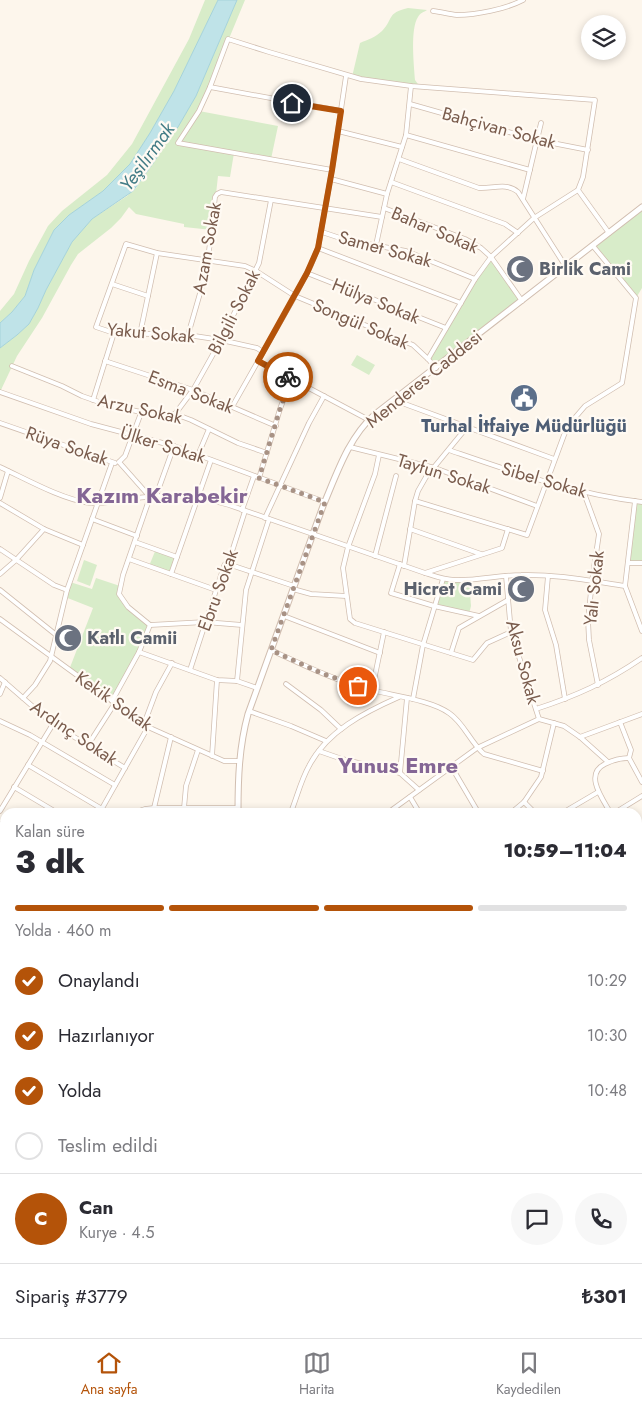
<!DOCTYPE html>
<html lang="tr">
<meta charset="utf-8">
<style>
:root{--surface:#fff;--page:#f7f7f7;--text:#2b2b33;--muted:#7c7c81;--line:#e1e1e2;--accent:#b45309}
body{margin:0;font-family:Jost,sans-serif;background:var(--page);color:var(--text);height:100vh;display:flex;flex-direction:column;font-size:19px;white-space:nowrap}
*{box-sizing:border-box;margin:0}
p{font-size:16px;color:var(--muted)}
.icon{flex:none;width:28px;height:28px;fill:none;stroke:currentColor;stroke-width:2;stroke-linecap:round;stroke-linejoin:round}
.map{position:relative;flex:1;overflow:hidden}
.side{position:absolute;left:0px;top:808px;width:642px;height:531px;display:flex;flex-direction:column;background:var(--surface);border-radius:15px 15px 0 0;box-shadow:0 2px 8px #0003}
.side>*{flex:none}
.tools{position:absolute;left:581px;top:15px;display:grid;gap:10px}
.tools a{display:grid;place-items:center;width:45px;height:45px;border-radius:50%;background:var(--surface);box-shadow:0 2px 8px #0003;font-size:25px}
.pin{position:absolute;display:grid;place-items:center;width:42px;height:42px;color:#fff;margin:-21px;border:2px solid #fff;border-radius:50%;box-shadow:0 1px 5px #0007}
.courier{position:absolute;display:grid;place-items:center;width:50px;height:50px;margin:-25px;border:4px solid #b45309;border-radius:50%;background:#fff;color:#222;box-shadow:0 1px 6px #0007}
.overview em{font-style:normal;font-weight:800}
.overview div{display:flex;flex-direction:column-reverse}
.overview{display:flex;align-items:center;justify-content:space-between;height:85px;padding:0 15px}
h1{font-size:32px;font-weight:800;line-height:38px}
.bar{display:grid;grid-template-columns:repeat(4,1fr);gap:8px 5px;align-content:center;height:60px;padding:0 15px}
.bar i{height:6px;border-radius:4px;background:var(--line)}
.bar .current{background:var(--accent)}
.bar p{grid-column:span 4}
.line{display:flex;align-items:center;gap:12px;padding:0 15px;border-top:1px solid var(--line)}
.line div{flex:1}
.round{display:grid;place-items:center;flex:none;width:52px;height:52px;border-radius:26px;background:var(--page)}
ol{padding:0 15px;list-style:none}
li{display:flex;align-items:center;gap:15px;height:55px}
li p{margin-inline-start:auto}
li .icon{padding:5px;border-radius:50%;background:var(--accent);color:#fff;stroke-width:4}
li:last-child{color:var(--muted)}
li i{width:28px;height:28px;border:2px solid var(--line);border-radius:50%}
.dock{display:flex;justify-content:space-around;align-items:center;height:70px;border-top:1px solid var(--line);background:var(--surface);font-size:14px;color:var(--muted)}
.dock a{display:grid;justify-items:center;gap:2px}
.dock .current{color:var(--accent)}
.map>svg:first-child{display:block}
.green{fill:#d8ecc9}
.water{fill:#bfe3e8;stroke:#a5d3da}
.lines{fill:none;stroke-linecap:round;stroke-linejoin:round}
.trunk-tunnel{stroke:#dcd0c4;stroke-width:7;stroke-dasharray:7 3.5;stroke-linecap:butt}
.minor-casing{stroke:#d1beb0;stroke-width:5.5}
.tertiary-casing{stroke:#d1beb0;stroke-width:7}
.trunk-casing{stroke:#dad1cd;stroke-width:9}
.minor{stroke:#fff;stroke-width:4}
.tertiary{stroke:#fff;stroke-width:5}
.trunk{stroke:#f9c8a4;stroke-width:7}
.rail-casing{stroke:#b9a8c9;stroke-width:3}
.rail{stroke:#fffaf3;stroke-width:1;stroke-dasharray:4;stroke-linecap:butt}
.done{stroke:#a89285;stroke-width:5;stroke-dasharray:0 9}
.route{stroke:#b45309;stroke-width:6}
.labels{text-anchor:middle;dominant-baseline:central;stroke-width:4.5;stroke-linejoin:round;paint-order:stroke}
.street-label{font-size:18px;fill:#7a5c4d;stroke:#fffaf3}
.worship-label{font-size:18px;font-weight:bold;fill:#5b616d;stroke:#fffaf3;text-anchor:start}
.service-label{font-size:18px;font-weight:bold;fill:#4e5e75;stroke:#fffaf3}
.water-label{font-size:19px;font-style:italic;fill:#437c86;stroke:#fffaf3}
.district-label{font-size:22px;font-weight:bold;fill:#846695;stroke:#fffaf3}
</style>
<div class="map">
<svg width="642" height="1338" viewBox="0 0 642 1338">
<rect width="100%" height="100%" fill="#fdf6ec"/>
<g class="green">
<polygon points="205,0 218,0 174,91 150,133 130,164 103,191 69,215 54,230 34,270 25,296 12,312 0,323 0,311 14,294 29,261 48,226 62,211 107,175 132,144 189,39"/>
<polygon points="237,0 245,0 199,111 278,126 271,159 234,153 230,177 218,176 212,230 184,227 184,224 136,214 129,207 121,218 111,228 78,254 71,265 42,318 17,356 0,392 0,348 17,335 29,324 38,308 46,290 72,242 92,219 127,196 136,188 154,162 168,139 178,127 196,96"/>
<path d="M408 8 427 10C424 12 420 13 418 17 410 29 414 65 415 80L420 87 352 77 360 43C367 40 376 37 382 31 394 19 386 13 408 8Z"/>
<polygon points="642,207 642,288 636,298 593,246"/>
<polygon points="491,257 522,301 436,368 428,359 446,328"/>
<polygon points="357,355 375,365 369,375 351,365"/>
<polygon points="635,501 642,502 642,563 628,563"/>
<polygon points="156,549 177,557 171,574 149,566"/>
<polygon points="84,560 97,565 90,586 77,581"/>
<path d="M96 578 120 586C117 603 139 616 150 625L139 652 112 701 69 670 93 608 65 597 70 582 92 589Z"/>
<polygon points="443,579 469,580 471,606 469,614 434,606"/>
<polygon points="5,948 5,1088 0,1087 0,956"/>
<polygon points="412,1334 522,1334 521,1338 429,1338 412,1336"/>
</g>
<polygon class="water" points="218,0 237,0 196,96 178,127 168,139 154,162 133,191 92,219 72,242 46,290 38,308 29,324 17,335 0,348 0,323 12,312 25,296 34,270 54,230 69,215 103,191 130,164 150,133 174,91"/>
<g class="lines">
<polyline class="trunk-tunnel" points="306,1337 321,1338"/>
<defs>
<g id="minor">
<path d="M433 11C441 12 449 14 457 15 476 15 506 9 523 0"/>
<polyline points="210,87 341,111"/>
<polyline points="410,104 537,140 588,150"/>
<polyline points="338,131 402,147"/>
<polyline points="406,135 530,170"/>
<path d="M399 159 479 188C493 189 506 182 518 192L566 267"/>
<polyline points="332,170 178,143 199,111 210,87 228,39 269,52 361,79 411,86 595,100 583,177 578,190 534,218 491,257 475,279 428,359"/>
<polyline points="331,179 387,194"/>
<polyline points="391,182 505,224 518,233"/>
<polyline points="578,190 609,233"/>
<polyline points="523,199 541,123"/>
<polyline points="384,208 465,239 481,248 491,257 522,301"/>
<polyline points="322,232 346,240 406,251 475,279"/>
<polyline points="376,245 387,194 406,135 411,86"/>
<polyline points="318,248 461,303"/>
<polyline points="307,273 446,328"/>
<polyline points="112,284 148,296"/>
<polyline points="140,334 157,253"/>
<polyline points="188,335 207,269 215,197 217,194 221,192 382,217"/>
<polyline points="263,352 257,348 221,340 188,335 114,333 96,327 126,244 157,253 245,266 256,271 295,296 413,345 428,359 436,368"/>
<polyline points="105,361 193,390 276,426"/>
<polyline points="258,361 369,420"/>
<polyline points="12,366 62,386 82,396 102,403 149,414 175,414 191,420 238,443 267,453"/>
<polyline points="0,392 91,424 174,446 325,502"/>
<polyline points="93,400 114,333"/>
<polyline points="394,400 554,459"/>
<polyline points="232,407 295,296 311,265 318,248 332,170 346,76"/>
<polyline points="175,414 193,390 221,340 259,263 271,200"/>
<polyline points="0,423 115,463"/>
<polyline points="350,447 435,468 537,506"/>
<path d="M449 450C513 472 574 494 642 502"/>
<polyline points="198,455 209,429"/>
<polyline points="379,455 375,474 348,547 343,568 350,619 355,623 473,660 487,643 511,632"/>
<polyline points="119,462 150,497 123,575 119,594 128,607 150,625"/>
<polyline points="119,462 125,456 141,413"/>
<path d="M0 467C26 479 61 499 89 503 102 505 117 500 130 499 166 494 194 494 229 505L425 573C434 576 444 580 455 580 477 581 499 575 521 575 556 574 591 581 625 586"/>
<polyline points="259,478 280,409 291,379"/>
<polyline points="584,493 599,534 592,581 588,620 589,640 598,685"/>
<polyline points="156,496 174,446"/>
<polyline points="0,498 8,471"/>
<polyline points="415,501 527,535 567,427 585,406 622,383 636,298 593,246"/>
<polyline points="635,501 625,586 642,631"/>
<polyline points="0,503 44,529 83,545"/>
<polyline points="242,510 254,476"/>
<polyline points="265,518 309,423 324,396"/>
<polyline points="92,519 137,536"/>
<polyline points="410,529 481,554"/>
<polyline points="135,542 177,557"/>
<polyline points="0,549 54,585 67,590"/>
<polyline points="375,556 396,476"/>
<polyline points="129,559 216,590"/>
<polyline points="628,563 642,563"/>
<polyline points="228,564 294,586"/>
<polyline points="400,564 391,593 434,606 479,616"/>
<polyline points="404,566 415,501 418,491 426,477 467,427"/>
<polyline points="425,573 502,548 508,529"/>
<polyline points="0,574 16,560 44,529"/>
<polyline points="171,574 211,460"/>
<polyline points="506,576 511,632 539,719"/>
<polyline points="548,576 545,610 556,645 565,699"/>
<polyline points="293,589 311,594 346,596"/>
<polyline points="0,590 55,634"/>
<polyline points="284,616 380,653"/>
<polyline points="0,619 148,727 224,761 239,761"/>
<polyline points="150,625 205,622 242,625"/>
<path d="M271 650C299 663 327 677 357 686 383 695 428 698 449 713 464 723 470 742 484 754L543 771"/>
<polyline points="139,652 217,680 237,681 257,688"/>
<polyline points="451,653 459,628 508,600"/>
<polyline points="190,670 224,566 225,564 228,564 245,511"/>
<polyline points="0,678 53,724 125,768"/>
<polyline points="237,681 246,590 269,519"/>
<polyline points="286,684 321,710 341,729"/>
<polyline points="372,690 384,632"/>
<polyline points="0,694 5,682"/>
<polyline points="23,698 35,685 50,661 67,590 112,463"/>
<polyline points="407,698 400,773 419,790"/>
<polyline points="413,699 423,645 443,579"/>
<polyline points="112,701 139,652 150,625"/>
<path d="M536 709C576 696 607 682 642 658"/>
<polyline points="249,711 291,726 326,741"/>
<polyline points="0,721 30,735 115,785"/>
<polyline points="620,722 631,750 629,758 642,782"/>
<polyline points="144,724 156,692 172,663"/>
<polyline points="580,737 642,714"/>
<polyline points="88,745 115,703"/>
<polyline points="319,751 342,759 400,773"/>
<polyline points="212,756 217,680"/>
<polyline points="28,765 102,809"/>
<polyline points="451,766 478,812"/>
<polyline points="14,787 56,812"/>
<polyline points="410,797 419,812"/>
<polyline points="524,802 534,812"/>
<polyline points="154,808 171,737"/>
<polyline points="184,808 186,786 198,750"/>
<polyline points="0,811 53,724"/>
<polyline points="100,812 148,727"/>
<polyline points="136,812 145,809 154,808 238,808"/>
<path d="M291 812C297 797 301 780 309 766 327 731 365 712 399 697"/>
<polyline points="389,812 477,748 539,719 564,726 580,737 608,762"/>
<polyline points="512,812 524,802 541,777 554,723"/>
<polyline points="564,812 598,792"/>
<path d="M610 812C602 798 584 774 605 764 613 760 621 758 629 758"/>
<polyline points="616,812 642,796"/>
<polyline points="0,824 5,828"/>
<polyline points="638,837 642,841"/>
<polyline points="638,865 642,863"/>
<polyline points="0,870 5,872"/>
<polyline points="638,909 642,913"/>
<polyline points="0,923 5,925"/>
<polyline points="0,956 5,948"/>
<polyline points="638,957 642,953"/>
<polyline points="638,1025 642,1033"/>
<polyline points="638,1063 642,1061"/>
<polyline points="0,1172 5,1172"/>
<polyline points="0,1209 5,1209"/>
<polyline points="638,1218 642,1196"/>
<polyline points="0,1242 5,1242"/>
<polyline points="0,1271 5,1271"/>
<polyline points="556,1338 557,1334"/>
<polyline points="616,1338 617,1334"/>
</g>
<g id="tertiary">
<path d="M238 812C238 779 239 747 248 714L323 506C336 476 348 438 374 415L642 207"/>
<polyline points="0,1118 5,1117"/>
<polyline points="0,1151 5,1139"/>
<polyline points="528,1334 528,1338"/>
<polyline points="537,1334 540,1338"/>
</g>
<g id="trunk">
<polyline points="0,1316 5,1317"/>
<polyline points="0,1329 5,1327"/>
<polyline points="148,1334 216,1338"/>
<polyline points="259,1334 306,1337"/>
<polyline points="320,1334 322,1338"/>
<polyline points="336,1334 387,1338"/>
</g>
</defs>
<use href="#minor" class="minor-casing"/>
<use href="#tertiary" class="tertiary-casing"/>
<use href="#trunk" class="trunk-casing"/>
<use href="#minor" class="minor"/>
<use href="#tertiary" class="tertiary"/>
<use href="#trunk" class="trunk"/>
<defs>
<g id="rail">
<polyline points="638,965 642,961"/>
<polyline points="337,1338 339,1334"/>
</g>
</defs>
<use href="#rail" class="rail-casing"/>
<use href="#rail" class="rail"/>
</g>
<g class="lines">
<polyline class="done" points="288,377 291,379 280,409 259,478 325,502 271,650 321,673 358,686"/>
<polyline class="route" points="288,377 258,361 307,273 318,248 332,170 341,111 292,103"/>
</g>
<defs>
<symbol id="mosque-disc" viewBox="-11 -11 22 22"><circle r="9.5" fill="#6b7280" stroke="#fffaf3"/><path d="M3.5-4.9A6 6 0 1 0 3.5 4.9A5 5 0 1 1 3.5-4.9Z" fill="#fff"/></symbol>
<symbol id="civic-disc" viewBox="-11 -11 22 22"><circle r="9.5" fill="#5c6f8a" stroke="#fffaf3"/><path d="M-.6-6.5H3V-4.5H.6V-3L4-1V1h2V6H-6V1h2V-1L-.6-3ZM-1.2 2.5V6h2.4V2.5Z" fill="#fff"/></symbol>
</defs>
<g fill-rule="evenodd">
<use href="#mosque-disc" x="504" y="253" width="32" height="32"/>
<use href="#civic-disc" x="508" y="382" width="32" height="32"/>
<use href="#mosque-disc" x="505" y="573" width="32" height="32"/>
<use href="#mosque-disc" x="52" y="622" width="32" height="32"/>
</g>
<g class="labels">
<g class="street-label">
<text transform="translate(499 128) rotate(15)">Bahçivan Sokak</text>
<text transform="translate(435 230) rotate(23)">Bahar Sokak</text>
<text transform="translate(207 248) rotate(-80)">Azam Sokak</text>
<text transform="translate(385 249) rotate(15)">Samet Sokak</text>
<text transform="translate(376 301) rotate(22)">Hülya Sokak</text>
<text transform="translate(234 312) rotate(-63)">Bilgili Sokak</text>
<text transform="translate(361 324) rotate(23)">Songül Sokak</text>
<text transform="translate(151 333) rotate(5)">Yakut Sokak</text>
<text transform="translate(424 379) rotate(-39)">Menderes Caddesi</text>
<text transform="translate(191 392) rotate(21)">Esma Sokak</text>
<text transform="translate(140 409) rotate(12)">Arzu Sokak</text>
<text transform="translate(163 445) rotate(17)">Ülker Sokak</text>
<text transform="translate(67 446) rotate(19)">Rüya Sokak</text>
<text transform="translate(444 474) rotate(17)">Tayfun Sokak</text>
<text transform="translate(544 480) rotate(16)">Sibel Sokak</text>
<text transform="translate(594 588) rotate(-84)">Yalı Sokak</text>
<text transform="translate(218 590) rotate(-70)">Ebru Sokak</text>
<text transform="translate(523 662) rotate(75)">Aksu Sokak</text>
<text transform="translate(114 701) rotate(35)">Kekik Sokak</text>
<text transform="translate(74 733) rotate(34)">Ardınç Sokak</text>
</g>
<g class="worship-label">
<text x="539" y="269">Birlik Cami</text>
<text x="502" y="589" text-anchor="end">Hicret Cami</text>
<text x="87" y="638">Katlı Camii</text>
</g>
<g class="service-label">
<text x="524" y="426">Turhal İtfaiye Müdürlüğü</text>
</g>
<g class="water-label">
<text transform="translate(147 157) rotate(-54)">Yeşilırmak</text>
</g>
<g class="district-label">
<text x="162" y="495">Kazım Karabekir</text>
<text x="398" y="765">Yunus Emre</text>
</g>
</g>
</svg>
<div class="tools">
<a><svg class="icon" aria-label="layers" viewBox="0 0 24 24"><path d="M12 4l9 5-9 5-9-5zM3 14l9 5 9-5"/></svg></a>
</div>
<div class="pin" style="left:358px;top:686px;background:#ea580c"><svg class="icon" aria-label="bag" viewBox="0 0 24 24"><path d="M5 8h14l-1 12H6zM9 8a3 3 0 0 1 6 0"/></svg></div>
<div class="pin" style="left:292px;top:103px;background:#1f2937"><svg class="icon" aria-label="home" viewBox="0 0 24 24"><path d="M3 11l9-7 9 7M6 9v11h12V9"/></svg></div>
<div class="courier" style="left:288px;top:377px"><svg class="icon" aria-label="bike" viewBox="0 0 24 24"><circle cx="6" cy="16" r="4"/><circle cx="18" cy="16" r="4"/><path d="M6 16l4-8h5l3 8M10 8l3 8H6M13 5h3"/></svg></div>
<section class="side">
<div class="overview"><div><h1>3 dk</h1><p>Kalan süre</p></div><em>10:59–11:04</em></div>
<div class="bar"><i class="current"></i><i class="current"></i><i class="current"></i><i></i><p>Yolda · 460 m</p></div>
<ol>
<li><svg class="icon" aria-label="check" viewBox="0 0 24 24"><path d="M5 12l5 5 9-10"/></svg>Onaylandı<p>10:29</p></li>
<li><svg class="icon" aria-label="check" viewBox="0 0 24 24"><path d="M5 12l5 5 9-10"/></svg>Hazırlanıyor<p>10:30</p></li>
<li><svg class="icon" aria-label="check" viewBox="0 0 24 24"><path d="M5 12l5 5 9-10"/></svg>Yolda<p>10:48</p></li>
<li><i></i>Teslim edildi</li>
</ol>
<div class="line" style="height:90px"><b class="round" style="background:var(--accent);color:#fff">C</b><div><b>Can</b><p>Kurye · 4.5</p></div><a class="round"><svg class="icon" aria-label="chat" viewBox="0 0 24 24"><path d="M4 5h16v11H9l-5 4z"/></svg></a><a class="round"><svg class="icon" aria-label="phone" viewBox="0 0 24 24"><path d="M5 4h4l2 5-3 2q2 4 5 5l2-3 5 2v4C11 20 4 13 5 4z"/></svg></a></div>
<div class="line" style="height:65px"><div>Sipariş #3779</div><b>₺301</b></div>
</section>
</div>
<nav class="dock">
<a class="current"><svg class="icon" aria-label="home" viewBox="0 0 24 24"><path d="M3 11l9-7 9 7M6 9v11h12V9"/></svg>Ana sayfa</a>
<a><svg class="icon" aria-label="map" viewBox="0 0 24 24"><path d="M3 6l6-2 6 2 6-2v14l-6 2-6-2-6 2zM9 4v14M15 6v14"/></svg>Harita</a>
<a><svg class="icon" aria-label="saved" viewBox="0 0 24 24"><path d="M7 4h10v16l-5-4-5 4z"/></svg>Kaydedilen</a>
</nav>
